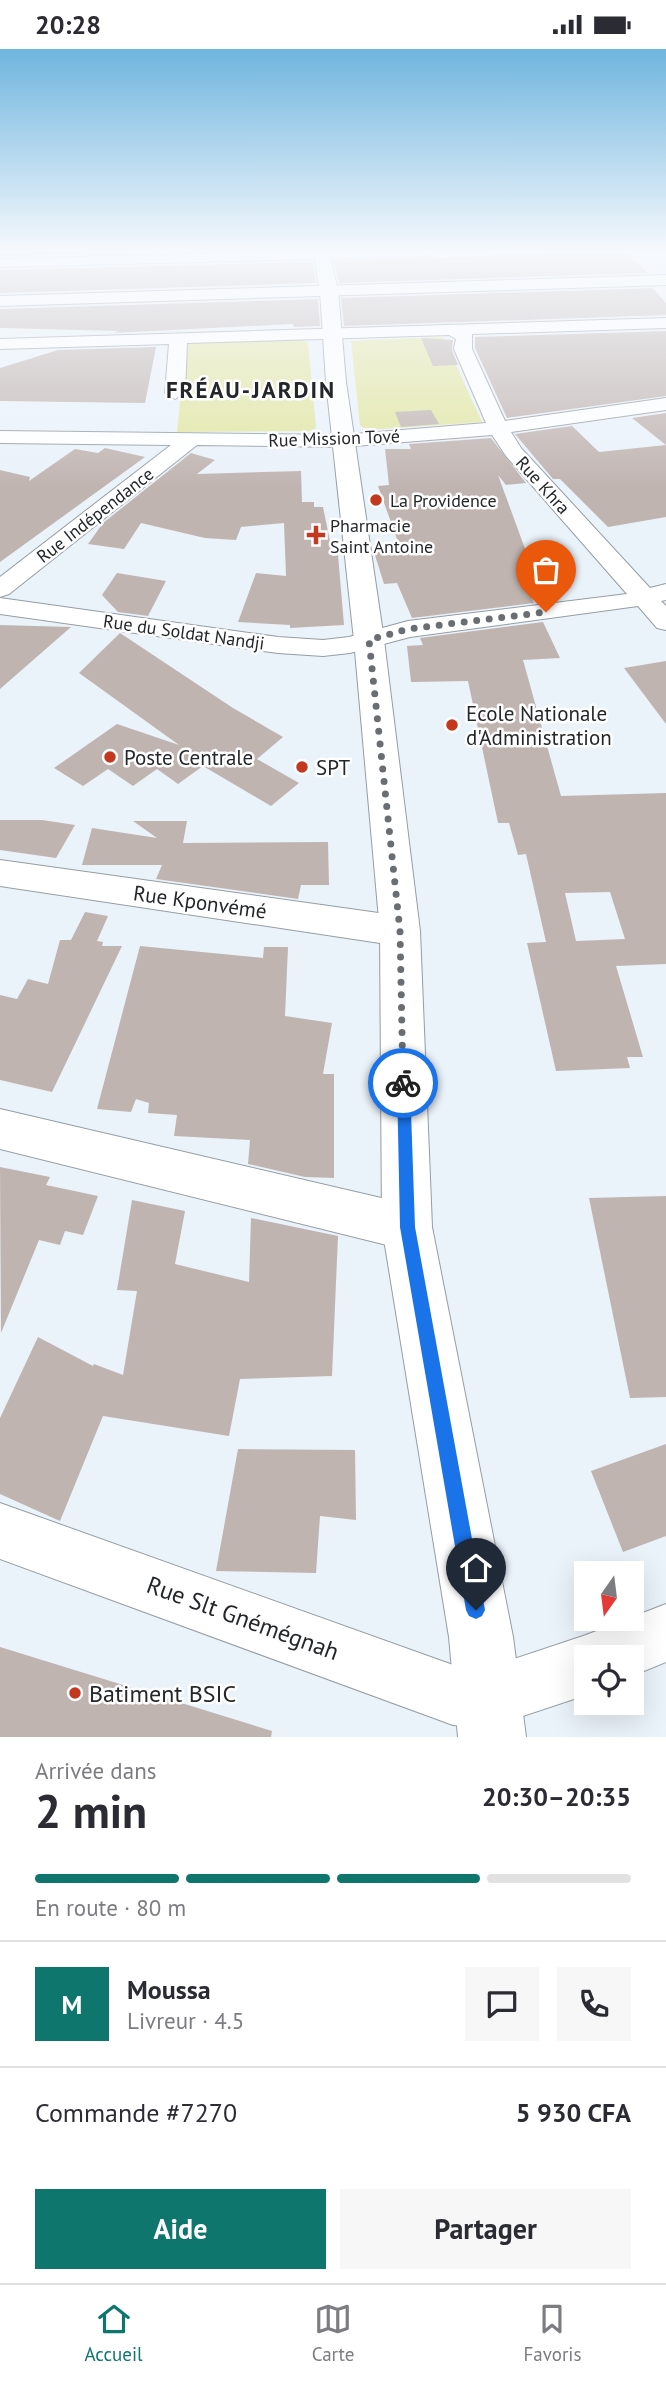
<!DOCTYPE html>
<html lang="fr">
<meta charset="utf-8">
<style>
:root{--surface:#fff;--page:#f7f7f7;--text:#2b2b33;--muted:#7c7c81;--line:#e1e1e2;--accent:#0f766e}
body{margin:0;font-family:"PT Sans",sans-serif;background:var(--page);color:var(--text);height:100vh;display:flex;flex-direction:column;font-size:26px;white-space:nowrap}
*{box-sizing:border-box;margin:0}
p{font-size:23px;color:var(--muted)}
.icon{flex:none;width:38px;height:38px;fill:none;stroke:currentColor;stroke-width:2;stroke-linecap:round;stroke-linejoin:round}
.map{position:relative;height:1688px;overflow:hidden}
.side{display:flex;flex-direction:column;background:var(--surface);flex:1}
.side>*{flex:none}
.needle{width:46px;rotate:194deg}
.controls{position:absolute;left:574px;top:1512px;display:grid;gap:14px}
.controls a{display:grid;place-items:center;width:70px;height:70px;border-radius:0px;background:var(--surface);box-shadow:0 7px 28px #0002;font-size:35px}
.pin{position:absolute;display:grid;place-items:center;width:60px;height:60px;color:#fff;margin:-72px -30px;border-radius:50% 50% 50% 0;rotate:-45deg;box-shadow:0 0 7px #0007}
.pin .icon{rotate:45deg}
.courier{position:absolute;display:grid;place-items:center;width:70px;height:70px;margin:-35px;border:5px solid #1a73e8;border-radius:50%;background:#fff;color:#222;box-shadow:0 2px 9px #0007}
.head em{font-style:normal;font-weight:600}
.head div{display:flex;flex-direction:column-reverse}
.head{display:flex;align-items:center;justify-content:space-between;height:119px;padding:0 35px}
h1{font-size:46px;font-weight:600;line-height:52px}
.bar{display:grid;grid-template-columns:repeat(4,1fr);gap:10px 7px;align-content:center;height:84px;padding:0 35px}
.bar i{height:9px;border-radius:5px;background:var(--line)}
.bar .on{background:var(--accent)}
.bar p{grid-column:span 4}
.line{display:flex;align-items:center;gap:18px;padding:0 35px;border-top:2px solid var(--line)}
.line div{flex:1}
.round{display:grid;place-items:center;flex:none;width:74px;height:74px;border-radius:0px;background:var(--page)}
.button{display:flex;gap:14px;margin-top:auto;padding:14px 35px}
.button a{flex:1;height:80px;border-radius:0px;background:var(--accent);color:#fff;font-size:28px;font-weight:600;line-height:80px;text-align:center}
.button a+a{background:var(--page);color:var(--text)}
.status{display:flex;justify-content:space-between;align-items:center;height:49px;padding:0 35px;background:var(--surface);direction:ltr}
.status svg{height:19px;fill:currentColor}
.tabs{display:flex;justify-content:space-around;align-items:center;height:98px;border-top:2px solid var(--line);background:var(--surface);font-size:19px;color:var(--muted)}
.tabs a{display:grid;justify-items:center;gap:4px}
.tabs .on{color:var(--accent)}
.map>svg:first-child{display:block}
.green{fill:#e2e6a1}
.building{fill:#c0b4b1;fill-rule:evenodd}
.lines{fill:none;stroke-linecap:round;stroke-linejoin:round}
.minor-casing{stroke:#959da4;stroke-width:2}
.major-casing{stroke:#959da4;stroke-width:2}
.minor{fill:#fff;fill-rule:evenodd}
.major{fill:#fff;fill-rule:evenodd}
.route{fill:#1a73e8}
.done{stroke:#696e72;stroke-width:7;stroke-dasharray:0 12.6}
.poi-dot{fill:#c43820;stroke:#fefefe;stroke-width:2.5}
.labels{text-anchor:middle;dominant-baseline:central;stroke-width:5;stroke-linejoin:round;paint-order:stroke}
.far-street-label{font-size:18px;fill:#242729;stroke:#fefefe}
.far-poi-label{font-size:18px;fill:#242729;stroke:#fefefe;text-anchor:start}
.poi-label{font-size:21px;fill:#242729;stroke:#fefefe;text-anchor:start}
.street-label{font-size:21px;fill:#242729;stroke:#fefefe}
.far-district-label{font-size:23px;font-weight:bold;letter-spacing:2px;fill:#242729;stroke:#fefefe}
.near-street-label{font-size:24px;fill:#242729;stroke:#fefefe}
.near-poi-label{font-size:24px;fill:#242729;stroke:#fefefe;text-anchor:start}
</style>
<div class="status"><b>20:28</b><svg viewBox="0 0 49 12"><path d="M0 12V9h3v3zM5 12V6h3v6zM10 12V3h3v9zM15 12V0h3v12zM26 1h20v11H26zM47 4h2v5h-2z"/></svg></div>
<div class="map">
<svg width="666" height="1688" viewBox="0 0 666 1688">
<rect width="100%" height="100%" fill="#eaf2fa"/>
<g class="green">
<polygon points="443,288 482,373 367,381 360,376 351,292"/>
<polygon points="301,291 308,294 316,379 309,382 177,383 186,295"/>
</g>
<g class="building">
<polygon points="0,203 188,203 0,207"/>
<polygon points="581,204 625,204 648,224 339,234 334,212"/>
<polygon points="312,213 316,234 0,244 0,221"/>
<polygon points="653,239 666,254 666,266 344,277 341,249"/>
<polygon points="318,250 320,277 294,278 293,275 113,284 119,282 0,279 0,260"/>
<polygon points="666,282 666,347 507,369 475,299 475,288"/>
<polygon points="421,289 453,291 452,301 458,316 433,317"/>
<polygon points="156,298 145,354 0,352 0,319 58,301"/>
<polygon points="431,361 439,375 401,378 395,363"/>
<polygon points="666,364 666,468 608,478 560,430 553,430 515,385 572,377 599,403 666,396 632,369"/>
<polygon points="491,389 526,434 506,436 498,426 542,546 530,546 534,554 412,569 397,534 384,535 374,503 401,501 378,437 389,436 385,400 411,400 409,395"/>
<polygon points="105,399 145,408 0,513 0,421 30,428 29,432 75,400 98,404"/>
<polygon points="191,404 215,411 197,425 301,422 302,453 314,453 314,458 323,458 333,507 338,506 344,576 290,579 290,576 238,573 256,524 286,527 284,474 241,478 236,491 205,489 141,474 124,500 88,495 103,474"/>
<polygon points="117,524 166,532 148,567 118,563 102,546"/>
<path d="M543 573 560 609 523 611 561 747 666 744V915L616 917 643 1008H627L630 1019 556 1022 527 894 546 893 526 805 518 806 509 774H498L468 632 411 633 407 597 423 596 420 589ZM610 843 625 890 576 892 565 844Z"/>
<polygon points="0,576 71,578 0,640"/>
<polygon points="120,584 233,659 283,688 257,710 299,734 271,757 203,717 178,735 157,720 133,737 108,720 83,737 54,719 117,675 179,696 79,624"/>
<polygon points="666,612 666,675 624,619"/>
<polygon points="0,771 42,771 75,776 56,809 0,801"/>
<polygon points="133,772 187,772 183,794 328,793 329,836 301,836 298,850 156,830 162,816 82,816 92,779 157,789"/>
<polygon points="85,863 108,867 97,892 103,893 102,897 122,897 52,1043 0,1031 0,946 17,950 28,930 48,935 60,891 71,891"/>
<polygon points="140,897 263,909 264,898 288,898 285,967 332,974 323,1025 334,1025 334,1129 305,1128 248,1115 250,1091 174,1087 177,1066 148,1064 149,1054 136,1050 131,1063 97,1060"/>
<polygon points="0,1118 50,1128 46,1136 98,1147 83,1186 65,1182 60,1196 39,1191 1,1284"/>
<polygon points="666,1147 666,1348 630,1349 589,1149"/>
<polygon points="132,1151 185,1162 175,1215 249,1233 251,1169 338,1187 332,1327 240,1330 229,1387 103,1367 60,1472 0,1445 0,1369 38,1288 93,1317 94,1315 123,1326 137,1242 117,1241"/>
<polygon points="666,1395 666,1487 623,1503 591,1422"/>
<polygon points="238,1400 355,1401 356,1471 320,1467 316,1524 216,1522"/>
<polygon points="0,1598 272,1682 271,1688 0,1688"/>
</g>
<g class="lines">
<defs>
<g id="minor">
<polygon points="274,203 437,203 430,207 0,218 0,210"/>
<polygon points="666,226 666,236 0,257 0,247"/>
<polygon points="666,269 666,279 472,285 472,300 505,372 666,349 666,361 511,383 521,399 650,539 666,535 666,551 661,552 666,557 666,581 657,579 638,557 410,588 350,604 323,607 278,604 0,565 0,549 278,588 323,591 349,588 408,572 627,545 506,407 492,386 342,398 197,396 9,545 0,548 0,528 171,396 0,394 0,382 342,386 486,374 454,300 456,290 449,286 187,294 185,344 175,350 165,344 169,295 0,300 0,290"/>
<polygon points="0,811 400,867 413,872 418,882 413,892 400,897 0,837"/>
<polygon points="0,1060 407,1155 423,1162 430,1178 423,1194 407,1201 0,1100"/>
<polygon points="0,1454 453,1616 487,1619 586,1586 666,1555 666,1613 632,1627 632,1608 586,1608 586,1646 487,1679 453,1676 0,1510"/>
</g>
<polygon id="major" points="313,203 329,203 338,242 346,333 384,591 420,882 432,1178 513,1588 526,1688 458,1688 449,1588 382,1178 380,882 354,591 326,333 320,242"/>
</defs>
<use href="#minor" class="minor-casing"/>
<use href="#major" class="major-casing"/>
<use href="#minor" class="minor"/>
<use href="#major" class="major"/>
</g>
<linearGradient id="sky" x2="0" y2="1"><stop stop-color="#6fb5de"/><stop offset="0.46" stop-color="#f6f9fd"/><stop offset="1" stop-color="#f6f9fd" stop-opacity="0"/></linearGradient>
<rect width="666" height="439" fill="url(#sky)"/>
<polygon class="route" points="403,1028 410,1034 415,1178 485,1561 482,1567 476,1570 469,1567 466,1561 400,1178 397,1034"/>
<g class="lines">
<polyline class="done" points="403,1034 400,882 369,591 408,580 546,563"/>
</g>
<g class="poi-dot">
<circle cx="376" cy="451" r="7"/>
<path d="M312.5 475.5h7v7h7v7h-7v7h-7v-7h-7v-7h7z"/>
<circle cx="452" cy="676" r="7"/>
<circle cx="110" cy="708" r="7"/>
<circle cx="302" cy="718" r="7"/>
<circle cx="75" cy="1644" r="7"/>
</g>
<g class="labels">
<g class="far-street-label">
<text transform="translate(334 389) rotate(-2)">Rue Mission Tové</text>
<text transform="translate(543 436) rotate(48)">Rue Khra</text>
<text transform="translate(95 466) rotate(-38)">Rue Indépendance</text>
<text transform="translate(184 583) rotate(8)">Rue du Soldat Nandji</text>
</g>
<g class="far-poi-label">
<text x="390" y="451">La Providence</text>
<text x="330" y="476">Pharmacie<tspan x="330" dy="21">Saint Antoine</tspan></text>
</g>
<g class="poi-label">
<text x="466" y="664">Ecole Nationale<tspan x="466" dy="24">d'Administration</tspan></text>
<text x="124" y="708">Poste Centrale</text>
<text x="316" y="718">SPT</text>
</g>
<g class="street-label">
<text transform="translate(200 853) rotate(8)">Rue Kponvémé</text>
</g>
<g class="far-district-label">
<text x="251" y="340">FRÉAU-JARDIN</text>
</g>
<g class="near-street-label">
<text transform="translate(243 1569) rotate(20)">Rue Slt Gnémégnah</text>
</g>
<g class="near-poi-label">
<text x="89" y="1644">Batiment BSIC</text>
</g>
</g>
</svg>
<div class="controls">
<a><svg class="needle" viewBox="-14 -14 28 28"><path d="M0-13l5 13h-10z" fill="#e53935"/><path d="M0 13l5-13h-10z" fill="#7c7c81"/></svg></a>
<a><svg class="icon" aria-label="locate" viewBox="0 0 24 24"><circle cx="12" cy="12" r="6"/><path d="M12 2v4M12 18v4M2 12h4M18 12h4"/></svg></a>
</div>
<div class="pin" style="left:546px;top:563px;background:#ea580c"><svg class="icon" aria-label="bag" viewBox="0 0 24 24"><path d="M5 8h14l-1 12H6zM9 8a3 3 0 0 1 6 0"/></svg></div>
<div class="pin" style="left:476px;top:1561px;background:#1f2937"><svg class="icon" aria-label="home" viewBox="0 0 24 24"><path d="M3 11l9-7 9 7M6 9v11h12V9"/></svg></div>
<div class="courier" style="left:403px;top:1034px"><svg class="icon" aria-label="bike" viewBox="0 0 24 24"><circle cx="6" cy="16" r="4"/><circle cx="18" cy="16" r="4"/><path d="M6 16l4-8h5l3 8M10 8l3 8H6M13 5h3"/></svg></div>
</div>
<section class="side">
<div class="head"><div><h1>2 min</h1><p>Arrivée dans</p></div><em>20:30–20:35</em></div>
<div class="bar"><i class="on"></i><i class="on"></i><i class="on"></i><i></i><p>En route · 80 m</p></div>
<div class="line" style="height:126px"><b class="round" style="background:var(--accent);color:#fff">M</b><div><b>Moussa</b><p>Livreur · 4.5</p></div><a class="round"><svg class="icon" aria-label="chat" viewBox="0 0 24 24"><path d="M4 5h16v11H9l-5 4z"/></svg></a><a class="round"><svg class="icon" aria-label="phone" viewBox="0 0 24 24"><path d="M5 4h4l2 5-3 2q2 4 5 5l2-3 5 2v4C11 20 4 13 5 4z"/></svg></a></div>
<div class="line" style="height:91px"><div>Commande #7270</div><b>5 930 CFA</b></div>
<div class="button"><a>Aide</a><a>Partager</a></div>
</section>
<nav class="tabs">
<a class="on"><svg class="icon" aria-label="home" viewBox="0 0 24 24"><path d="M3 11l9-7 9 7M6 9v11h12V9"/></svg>Accueil</a>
<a><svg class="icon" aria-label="map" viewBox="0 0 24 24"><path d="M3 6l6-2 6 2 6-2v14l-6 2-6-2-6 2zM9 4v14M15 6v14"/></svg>Carte</a>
<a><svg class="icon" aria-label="saved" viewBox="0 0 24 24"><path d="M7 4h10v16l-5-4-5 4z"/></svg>Favoris</a>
</nav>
